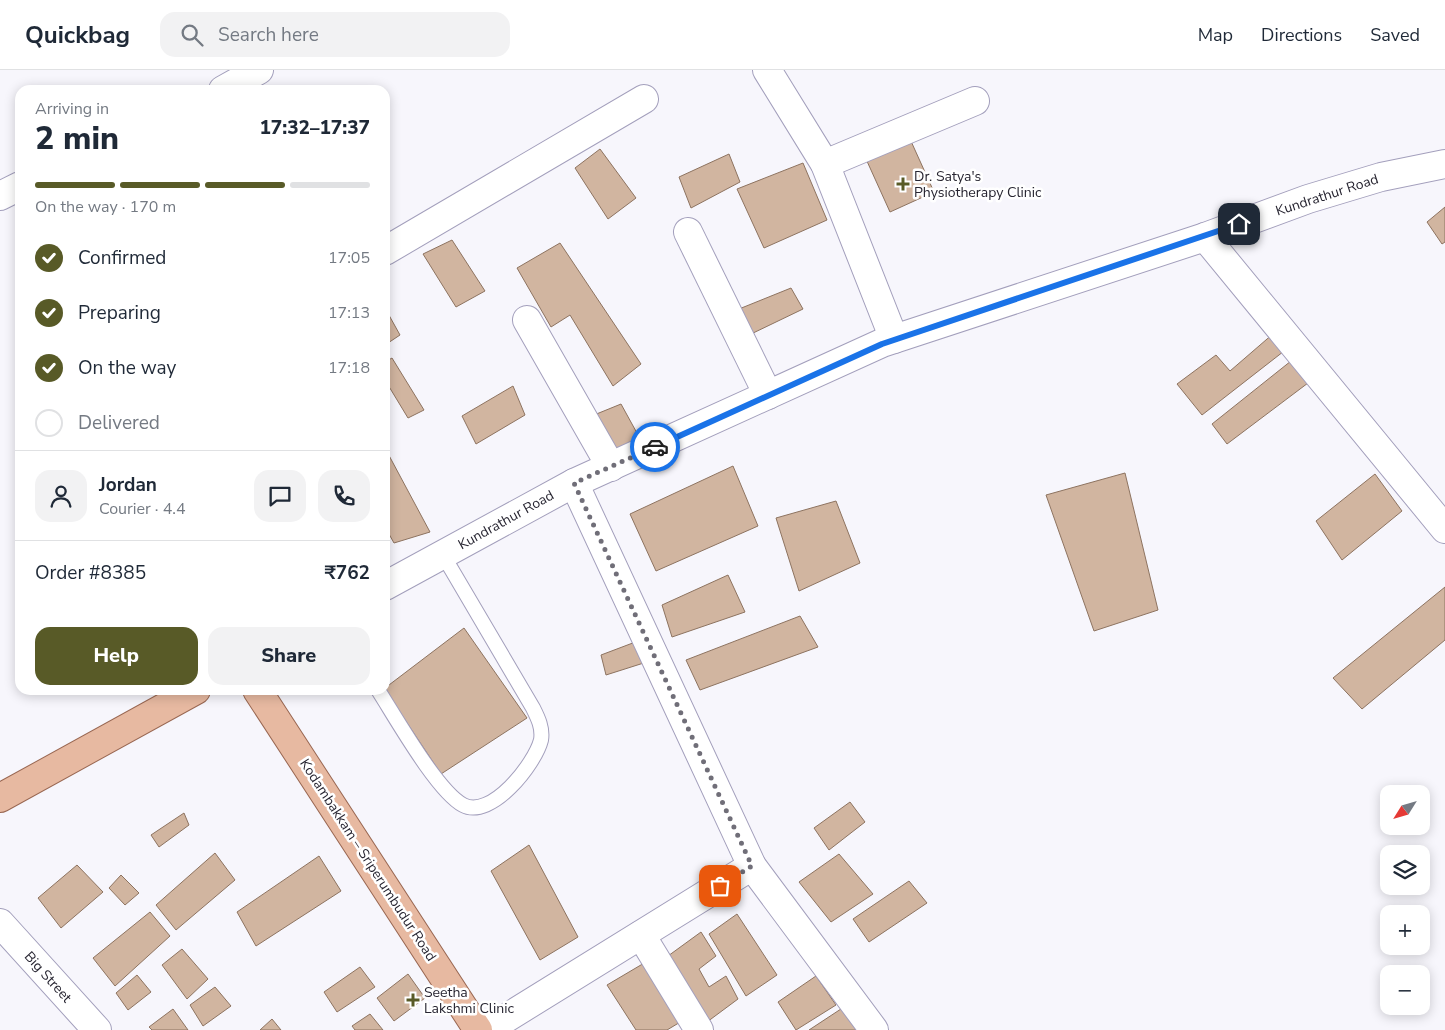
<!DOCTYPE html>
<meta charset="utf-8">
<style>
:root{--surface:#fff;--page:#f2f2f3;--text:#1f2937;--muted:#747a83;--line:#e0e1e3;--accent:#585a27}
body{margin:0;font-family:"Nunito Sans",sans-serif;background:var(--page);color:var(--text);height:100vh;display:flex;flex-direction:column;font-size:19px;white-space:nowrap}
*{box-sizing:border-box;margin:0}
p{font-size:16px;color:var(--muted)}
.icon{flex:none;width:28px;height:28px;fill:none;stroke:currentColor;stroke-width:2;stroke-linecap:round;stroke-linejoin:round}
.map{position:relative;flex:1;overflow:hidden}
.panel{position:absolute;left:15px;top:15px;width:375px;height:610px;display:flex;flex-direction:column;background:var(--surface);border-radius:15px;box-shadow:0 2px 12px #0003}
.panel>*{flex:none}
.needle{width:32px;rotate:233deg}
.fabs{position:absolute;left:1380px;top:715px;display:grid;gap:10px}
.fabs a{display:grid;place-items:center;width:50px;height:50px;border-radius:10px;background:var(--surface);box-shadow:0 2px 12px #0003;font-size:25px}
.pin{position:absolute;display:grid;place-items:center;width:42px;height:42px;color:#fff;margin:-21px;border-radius:10px;box-shadow:0 2px 8px #0006}
.courier{position:absolute;display:grid;place-items:center;width:50px;height:50px;margin:-25px;border:4px solid #1a73e8;border-radius:50%;background:#fff;color:#222;box-shadow:0 1px 6px #0007}
.summary em{font-style:normal;font-weight:800}
.summary div{display:flex;flex-direction:column-reverse}
.summary{display:flex;align-items:center;justify-content:space-between;height:85px;padding:0 20px}
h1{font-size:32px;font-weight:800;line-height:38px}
.bar{display:grid;grid-template-columns:repeat(4,1fr);gap:8px 5px;align-content:center;height:60px;padding:0 20px}
.bar i{height:6px;border-radius:4px;background:var(--line)}
.bar .selected{background:var(--accent)}
.bar p{grid-column:span 4}
.line{display:flex;align-items:center;gap:12px;padding:0 20px;border-top:1px solid var(--line)}
.line div{flex:1}
.round{display:grid;place-items:center;flex:none;width:52px;height:52px;border-radius:15px;background:var(--page)}
ol{padding:0 20px;list-style:none}
li{display:flex;align-items:center;gap:15px;height:55px}
li p{margin-inline-start:auto}
li .icon{padding:5px;border-radius:50%;background:var(--accent);color:#fff;stroke-width:4}
li:last-child{color:var(--muted)}
li i{width:28px;height:28px;border:2px solid var(--line);border-radius:50%}
.button{display:flex;gap:10px;margin-top:auto;padding:10px 20px}
.button a{flex:1;height:58px;border-radius:15px;background:var(--accent);color:#fff;font-size:20px;font-weight:800;line-height:58px;text-align:center}
.button a+a{background:var(--page);color:var(--text)}
header{display:flex;align-items:center;gap:30px;box-sizing:border-box;height:70px;padding:0 25px;background:var(--surface);border-bottom:1px solid var(--line)}
header strong{font-size:24px}
nav{display:flex;gap:28px;margin-inline-start:auto;font-size:18px}
.search{width:350px;height:45px;background:var(--page);display:flex;align-items:center;gap:12px;box-sizing:border-box;padding:0 18px;border-radius:15px;color:var(--muted);font-size:19px}
.map>svg:first-child{display:block}
.building{fill:#d1b5a0;stroke:#8d7360}
.lines{fill:none;stroke-linecap:round;stroke-linejoin:round}
.lane-casing{stroke:#a39fbc;stroke-width:16}
.street-casing{stroke:#a39fbc;stroke-width:30}
.secondary-casing{stroke:#a39fbc;stroke-width:30}
.primary-casing{stroke:#996752;stroke-width:30}
.lane{stroke:#fff;stroke-width:14}
.street{stroke:#fff;stroke-width:28}
.secondary{stroke:#fff;stroke-width:28}
.primary{stroke:#e7b9a1;stroke-width:28}
.done{stroke:#706e78;stroke-width:5;stroke-dasharray:0 9}
.route{stroke:#1a73e8;stroke-width:6}
.poi-dot{fill:#585a27;stroke:#fff;stroke-width:2}
.labels{text-anchor:middle;dominant-baseline:central;stroke-width:5;stroke-linejoin:round;paint-order:stroke}
.poi-label{font-size:14px;fill:#272531;stroke:#fff;text-anchor:start}
.street-label{font-size:14px;fill:#272531;stroke:#fff}
</style>
<header>
<strong>Quickbag</strong>
<div class="search"><svg class="icon" aria-label="search" viewBox="0 0 24 24"><circle cx="10" cy="10" r="6"/><path d="M15 15l6 6"/></svg>Search here</div>
<nav><a>Map</a><a>Directions</a><a>Saved</a></nav>
</header>
<div class="map">
<svg width="1445" height="960" viewBox="0 0 1445 960">
<rect width="100%" height="100%" fill="#f7f6fc"/>
<g class="building">
<polygon points="910,69 934,122 890,142 866,89"/>
<polygon points="600,79 636,128 608,149 575,98"/>
<polygon points="729,84 740,112 691,138 679,107"/>
<polygon points="803,93 827,150 764,178 737,119"/>
<polygon points="1445,137 1445,172 1442,174 1427,152"/>
<polygon points="452,170 485,221 456,237 423,184"/>
<polygon points="560,173 641,294 613,316 570,245 551,257 517,198"/>
<polygon points="791,218 803,239 749,265 739,239"/>
<polygon points="385,238 400,265 385,275"/>
<polygon points="1274,263 1288,278 1202,345 1177,314 1216,285 1230,301"/>
<polygon points="392,288 424,340 408,348 385,310 385,292"/>
<polygon points="1291,291 1308,313 1227,374 1212,354"/>
<polygon points="513,316 525,345 476,374 462,346"/>
<polygon points="621,334 643,374 614,387 594,345"/>
<polygon points="385,378 430,462 394,473 385,457"/>
<polygon points="733,396 758,456 656,501 630,444"/>
<polygon points="1125,403 1158,540 1094,561 1046,425"/>
<polygon points="1375,404 1402,441 1342,490 1316,451"/>
<polygon points="836,431 860,493 799,521 776,448"/>
<polygon points="728,505 745,542 672,567 662,535"/>
<polygon points="1445,517 1445,570 1362,639 1333,608"/>
<polygon points="800,546 818,577 700,620 686,590"/>
<polygon points="464,558 527,648 441,704 385,620 385,618"/>
<polygon points="638,571 650,591 606,605 601,585"/>
<polygon points="850,732 865,752 829,780 814,758"/>
<polygon points="184,743 189,755 159,777 151,765"/>
<polygon points="529,775 578,867 540,890 491,801"/>
<polygon points="215,783 235,810 176,860 156,835"/>
<polygon points="839,784 873,824 831,852 799,812"/>
<polygon points="319,786 341,821 256,876 237,842"/>
<polygon points="77,795 103,822 61,858 38,828"/>
<polygon points="121,805 139,823 125,835 109,818"/>
<polygon points="909,811 927,833 869,872 853,849"/>
<polygon points="150,842 170,866 115,916 93,888"/>
<polygon points="737,844 777,905 746,926 709,864"/>
<polygon points="701,862 716,886 699,899 709,917 726,906 738,929 707,952 668,886"/>
<polygon points="182,879 208,909 187,929 162,895"/>
<polygon points="651,889 687,948 667,960 636,960 607,915"/>
<polygon points="360,897 375,917 337,942 324,922"/>
<polygon points="408,904 425,928 394,951 377,928"/>
<polygon points="137,905 151,922 128,940 116,923"/>
<polygon points="816,906 836,935 796,960 778,932"/>
<polygon points="215,917 231,936 203,956 190,935"/>
<polygon points="847,935 864,960 809,960"/>
<polygon points="173,939 188,960 152,960 149,957"/>
<polygon points="370,944 383,960 355,960 352,956"/>
<polygon points="272,949 281,960 260,960"/>
</g>
<g class="lines">
<defs>
<path id="lane" d="M378 620C396 648 437 721 463 735 491 750 535 694 541 670 543 658 538 648 533 638L443 485"/>
<g id="street">
<polyline points="767,0 825,94 894,269"/>
<polyline points="223,20 259,0"/>
<polyline points="825,94 975,31"/>
<polyline points="0,126 20,116"/>
<polyline points="688,162 768,325"/>
<polyline points="1205,167 1445,459"/>
<polyline points="385,181 644,29"/>
<polyline points="527,250 611,397"/>
<polyline points="574,413 752,796 874,960"/>
<polyline points="0,853 97,960"/>
<polyline points="641,865 699,960"/>
<polyline points="487,960 752,796"/>
</g>
<polyline id="secondary" points="385,516 574,413 882,273 1205,167 1308,129 1381,107 1445,94"/>
<g id="primary">
<polyline points="257,620 478,960"/>
<polyline points="0,728 196,620"/>
</g>
</defs>
<use href="#lane" class="lane-casing"/>
<use href="#street" class="street-casing"/>
<use href="#secondary" class="secondary-casing"/>
<use href="#primary" class="primary-casing"/>
<use href="#lane" class="lane"/>
<use href="#street" class="street"/>
<use href="#secondary" class="secondary"/>
<use href="#primary" class="primary"/>
</g>
<g class="lines">
<polyline class="done" points="655,377 574,413 752,796 720,816"/>
<polyline class="route" points="655,377 882,274 1239,154"/>
</g>
<g class="poi-dot">
<path d="M900.5 106.5h5v5h5v5h-5v5h-5v-5h-5v-5h5z"/>
<path d="M410.5 922.5h5v5h5v5h-5v5h-5v-5h-5v-5h5z"/>
</g>
<g class="labels">
<g class="poi-label">
<text x="914" y="106">Dr. Satya's<tspan x="914" dy="16">Physiotherapy Clinic</tspan></text>
<text x="424" y="922">Seetha<tspan x="424" dy="16">Lakshmi Clinic</tspan></text>
</g>
<g class="street-label">
<text transform="translate(1327 125) rotate(-18)">Kundrathur Road</text>
<text transform="translate(506 450) rotate(-29)">Kundrathur Road</text>
<text transform="translate(368 790) rotate(57)">Kodambakkam – Sriperumbudur Road</text>
<text transform="translate(48 907) rotate(48)">Big Street</text>
</g>
</g>
</svg>
<div class="fabs">
<a><svg class="needle" viewBox="-14 -14 28 28"><path d="M0-13l5 13h-10z" fill="#e53935"/><path d="M0 13l5-13h-10z" fill="#747a83"/></svg></a>
<a><svg class="icon" aria-label="layers" viewBox="0 0 24 24"><path d="M12 4l9 5-9 5-9-5zM3 14l9 5 9-5"/></svg></a>
<a>+</a>
<a>−</a>
</div>
<div class="pin" style="left:720px;top:816px;background:#ea580c"><svg class="icon" aria-label="bag" viewBox="0 0 24 24"><path d="M5 8h14l-1 12H6zM9 8a3 3 0 0 1 6 0"/></svg></div>
<div class="pin" style="left:1239px;top:154px;background:#1f2937"><svg class="icon" aria-label="home" viewBox="0 0 24 24"><path d="M3 11l9-7 9 7M6 9v11h12V9"/></svg></div>
<div class="courier" style="left:655px;top:377px"><svg class="icon" aria-label="car" viewBox="0 0 24 24"><path d="M5 17H2v-5l4-1 3-4h7l3 4 3 1v5h-3M9 17h6M6 11h13"/><circle cx="7" cy="17" r="2"/><circle cx="17" cy="17" r="2"/></svg></div>
<section class="panel">
<div class="summary"><div><h1>2 min</h1><p>Arriving in</p></div><em>17:32–17:37</em></div>
<div class="bar"><i class="selected"></i><i class="selected"></i><i class="selected"></i><i></i><p>On the way · 170 m</p></div>
<ol>
<li><svg class="icon" aria-label="check" viewBox="0 0 24 24"><path d="M5 12l5 5 9-10"/></svg>Confirmed<p>17:05</p></li>
<li><svg class="icon" aria-label="check" viewBox="0 0 24 24"><path d="M5 12l5 5 9-10"/></svg>Preparing<p>17:13</p></li>
<li><svg class="icon" aria-label="check" viewBox="0 0 24 24"><path d="M5 12l5 5 9-10"/></svg>On the way<p>17:18</p></li>
<li><i></i>Delivered</li>
</ol>
<div class="line" style="height:90px"><a class="round"><svg class="icon" aria-label="person" viewBox="0 0 24 24"><circle cx="12" cy="8" r="4"/><path d="M4 21q1-7 8-7t8 7"/></svg></a><div><b>Jordan</b><p>Courier · 4.4</p></div><a class="round"><svg class="icon" aria-label="chat" viewBox="0 0 24 24"><path d="M4 5h16v11H9l-5 4z"/></svg></a><a class="round"><svg class="icon" aria-label="phone" viewBox="0 0 24 24"><path d="M5 4h4l2 5-3 2q2 4 5 5l2-3 5 2v4C11 20 4 13 5 4z"/></svg></a></div>
<div class="line" style="height:65px"><div>Order #8385</div><b>₹762</b></div>
<div class="button"><a>Help</a><a>Share</a></div>
</section>
</div>
